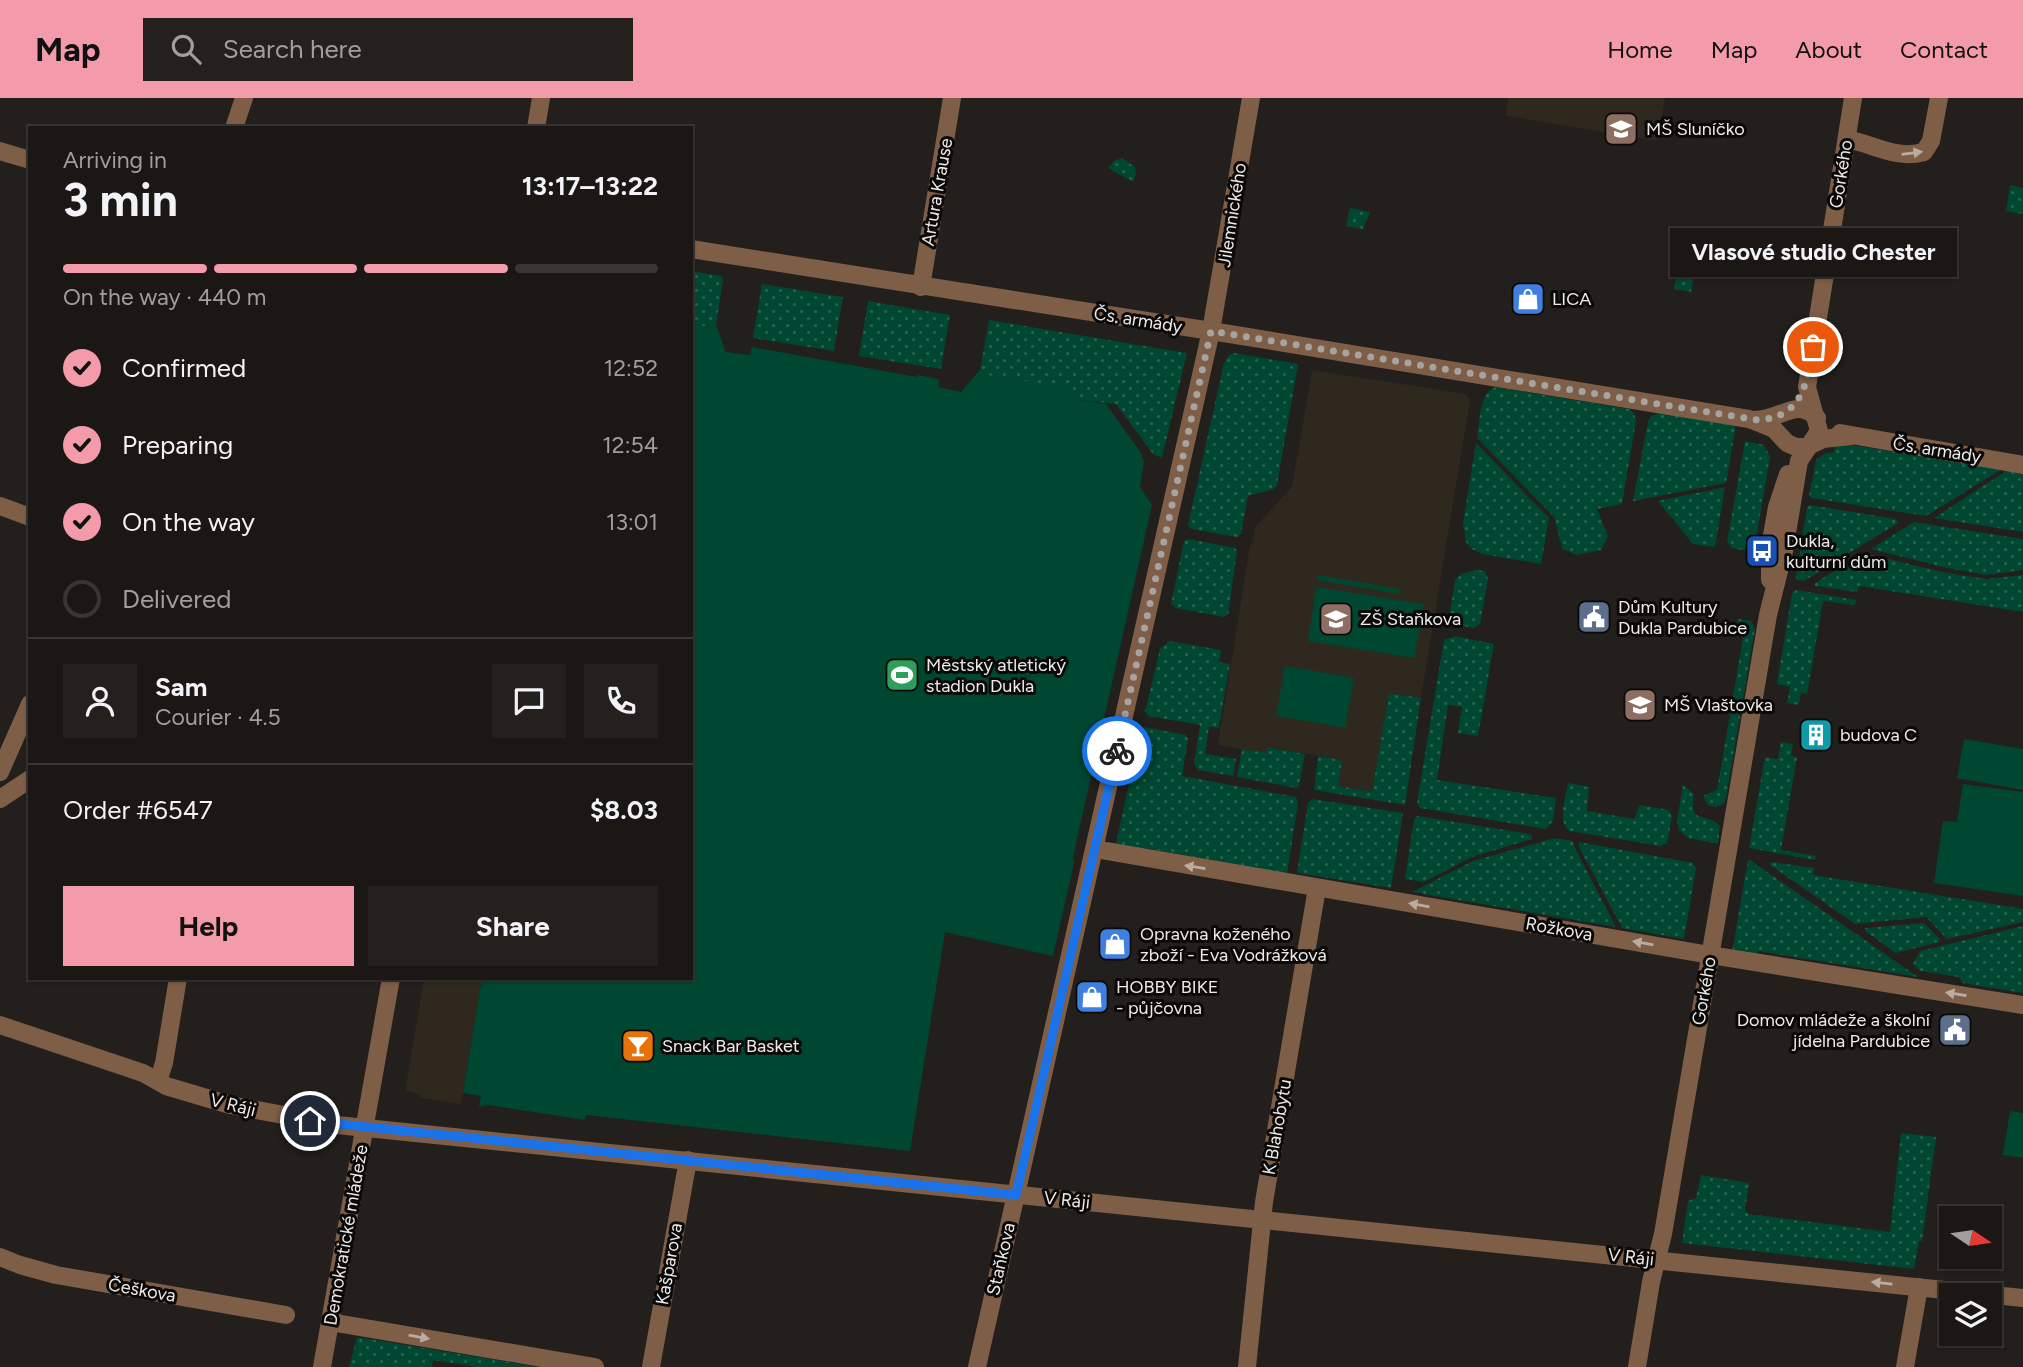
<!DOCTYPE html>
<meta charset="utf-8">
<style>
:root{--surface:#1a1715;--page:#23201e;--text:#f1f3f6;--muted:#9f9fa0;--line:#383634;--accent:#f39aab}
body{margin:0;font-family:Figtree,sans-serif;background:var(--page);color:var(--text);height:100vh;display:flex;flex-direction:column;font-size:26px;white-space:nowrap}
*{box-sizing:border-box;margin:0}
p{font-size:23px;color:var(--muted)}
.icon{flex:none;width:38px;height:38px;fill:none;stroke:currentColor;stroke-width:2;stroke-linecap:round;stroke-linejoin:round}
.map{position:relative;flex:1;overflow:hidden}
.sheet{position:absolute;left:28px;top:28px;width:665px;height:854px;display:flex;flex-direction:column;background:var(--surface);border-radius:0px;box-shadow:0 2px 5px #0004,0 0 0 2px var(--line)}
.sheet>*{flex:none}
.needle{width:46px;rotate:103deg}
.tools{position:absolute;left:1939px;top:1108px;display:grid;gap:14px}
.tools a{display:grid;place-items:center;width:63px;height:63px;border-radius:0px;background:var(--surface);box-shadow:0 2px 5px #0004,0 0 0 2px var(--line);font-size:35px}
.pin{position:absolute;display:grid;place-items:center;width:60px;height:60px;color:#fff;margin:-30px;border:4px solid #fff;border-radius:50%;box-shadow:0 2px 7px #0007}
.courier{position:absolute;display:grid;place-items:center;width:70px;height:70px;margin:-35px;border:5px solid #1a73e8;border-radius:50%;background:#fff;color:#222;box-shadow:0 2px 9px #0007}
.bubble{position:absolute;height:49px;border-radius:0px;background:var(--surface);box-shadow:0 2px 5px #0004,0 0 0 2px var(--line);font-size:23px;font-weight:700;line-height:49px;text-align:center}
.head em{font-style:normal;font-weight:700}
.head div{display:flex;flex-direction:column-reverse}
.head{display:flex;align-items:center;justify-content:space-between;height:119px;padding:0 35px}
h1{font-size:46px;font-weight:700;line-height:52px}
.bar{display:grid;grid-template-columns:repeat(4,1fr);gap:10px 7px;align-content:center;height:84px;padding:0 35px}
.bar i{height:9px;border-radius:5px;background:var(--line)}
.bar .selected{background:var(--accent)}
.bar p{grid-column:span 4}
.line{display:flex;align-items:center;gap:18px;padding:0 35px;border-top:2px solid var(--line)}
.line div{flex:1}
.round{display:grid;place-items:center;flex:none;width:74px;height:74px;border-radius:0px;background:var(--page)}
ol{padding:0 35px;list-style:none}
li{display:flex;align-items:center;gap:21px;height:77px}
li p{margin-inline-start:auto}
li .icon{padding:7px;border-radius:50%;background:var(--accent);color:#111;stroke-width:4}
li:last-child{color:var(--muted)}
li i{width:38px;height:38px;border:4px solid var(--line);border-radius:50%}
.action{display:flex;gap:14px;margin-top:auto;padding:14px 35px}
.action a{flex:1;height:80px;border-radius:0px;background:var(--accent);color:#111;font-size:28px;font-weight:700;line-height:80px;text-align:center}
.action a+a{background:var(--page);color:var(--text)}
header{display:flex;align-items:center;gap:42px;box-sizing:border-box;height:98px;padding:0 35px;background:var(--accent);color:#111}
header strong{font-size:33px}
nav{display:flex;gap:38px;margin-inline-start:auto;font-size:24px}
.search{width:490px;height:63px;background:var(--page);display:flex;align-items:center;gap:18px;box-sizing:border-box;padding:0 24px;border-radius:0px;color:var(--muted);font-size:26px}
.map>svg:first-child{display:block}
.built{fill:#2f281f}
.grass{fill:url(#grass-dots)}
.garden{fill:#004731}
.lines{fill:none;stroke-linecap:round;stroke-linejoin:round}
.minor{stroke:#7f5e47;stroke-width:18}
.oneway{fill:#bcaca0}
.done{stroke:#a6a4a1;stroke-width:7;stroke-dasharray:0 12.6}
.route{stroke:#1a73e8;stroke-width:9}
.labels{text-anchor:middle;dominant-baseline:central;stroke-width:6;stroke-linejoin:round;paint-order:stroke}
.poi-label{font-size:18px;fill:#edebe9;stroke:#0b0908;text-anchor:start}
.street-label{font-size:18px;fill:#edebe9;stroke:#0b0908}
</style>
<header>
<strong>Map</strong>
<div class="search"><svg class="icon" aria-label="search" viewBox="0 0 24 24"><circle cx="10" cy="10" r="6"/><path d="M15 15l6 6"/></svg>Search here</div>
<nav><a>Home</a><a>Map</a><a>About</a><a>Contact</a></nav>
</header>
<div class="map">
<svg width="2023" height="1269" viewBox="0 0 2023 1269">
<defs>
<pattern id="grass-dots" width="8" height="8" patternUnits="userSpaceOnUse" patternTransform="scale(1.75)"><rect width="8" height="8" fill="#004731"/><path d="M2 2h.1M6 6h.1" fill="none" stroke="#26624f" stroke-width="1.8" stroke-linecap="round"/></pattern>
</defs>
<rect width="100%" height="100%" fill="#221f1c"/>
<g class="built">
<polygon points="1508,0 1665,0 1658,43 1506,18"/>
<polygon points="1312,272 1466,296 1470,303 1421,600 1389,595 1372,694 1338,688 1342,662 1269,649 1267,656 1218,647 1250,447 1252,447 1255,429 1292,389"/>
<polygon points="424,880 482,880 461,1006 420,1000 420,996 405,993"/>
</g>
<g class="grass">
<polygon points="1122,60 1135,69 1136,77 1133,84 1108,70 1114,63"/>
<polygon points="2010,87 2023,90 2023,116 2006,113"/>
<polygon points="1350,110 1370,114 1363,131 1346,128"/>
<polygon points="1678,168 1695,171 1691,194 1674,191"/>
<polygon points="691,173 721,178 723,182 716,227 708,229 691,226"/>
<polygon points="762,186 843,199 834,253 753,240"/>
<polygon points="868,203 950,217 941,271 859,258"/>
<polygon points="989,222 1187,255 1162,360 1153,356 1116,306 1079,302 986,277 980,272"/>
<polygon points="1234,255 1298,266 1277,387 1274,391 1248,398 1241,436 1237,439 1191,431 1188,427 1224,265 1229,257"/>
<path d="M1496 289 1629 311 1634 315 1636 323 1622 406 1597 411 1608 438 1601 452 1577 457 1562 451 1554 419 1477 340C1480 324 1479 294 1496 289Z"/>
<polygon points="1659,315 1736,327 1726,385 1633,403 1648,324 1651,318"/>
<polygon points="1745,343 1764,347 1770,359 1755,447 1748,453 1732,450 1727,444"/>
<polygon points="1476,345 1549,420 1541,466 1482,456 1472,451 1466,444 1463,425"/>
<polygon points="1835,346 1845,346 2002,371 1926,418 1811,400 1809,398 1816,362 1824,356 1834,354"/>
<polygon points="2009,371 2023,374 2023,434 1934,420"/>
<polygon points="1725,389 1715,449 1693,446 1658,403"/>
<polygon points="1810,407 1896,421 1898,425 1804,483 1797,482 1796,479 1807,410"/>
<polygon points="1914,424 2023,441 2023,472 1986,477 1947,470 1871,451"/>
<polygon points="1189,441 1235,450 1237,453 1228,517 1223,519 1176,510 1171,506 1184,443"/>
<polygon points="1863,455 1947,475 1986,481 2023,477 2023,514 1859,488 1857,494 1815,488 1815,485"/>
<polygon points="1476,472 1485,473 1488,481 1480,526 1474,530 1451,526 1449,522 1455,482 1461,476"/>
<polygon points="1796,492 1856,502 1855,507 1823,503 1807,596 1801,595 1799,607 1787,605 1790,589 1777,586 1792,495"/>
<polygon points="1739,521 1751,523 1755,531 1726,700 1723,706 1716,709 1708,707 1703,698 1717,692 1743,540 1733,530"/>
<polygon points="1455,538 1494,546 1478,638 1458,635 1462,609 1448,607 1437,682 1556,700 1553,723 1546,731 1420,710 1417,705 1444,542"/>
<polygon points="1169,543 1221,552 1219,564 1230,566 1219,628 1221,630 1209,629 1205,656 1236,661 1233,678 1198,672 1194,666 1200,627 1148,618 1145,614 1160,551"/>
<polygon points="1389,595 1421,600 1405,707 1314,692 1318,658 1342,662 1338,688 1372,694"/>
<polygon points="1145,629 1186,637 1188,641 1182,678 1296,699 1298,705 1287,776 1145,750 1139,754 1115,750 1141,631"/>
<polygon points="1781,644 1793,646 1791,658 1797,659 1781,752 1816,758 1815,762 1749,750 1765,659 1778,661"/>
<polygon points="1268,649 1305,656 1299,688 1297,690 1237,679 1242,651 1267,655"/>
<path d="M1568 685 1589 689 1587 713 1635 721 1639 707 1669 712 1672 719 1667 745 1661 748 1569 733C1557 722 1566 700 1568 685Z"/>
<path d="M1683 687 1694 696C1688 728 1706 713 1720 728L1718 746 1688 740 1679 732 1677 723Z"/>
<polygon points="1312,701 1403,715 1391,790 1297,775 1308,705"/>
<polygon points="1417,718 1531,736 1532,741 1472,759 1424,784 1405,781 1414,721"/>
<polygon points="1555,740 1573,743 1575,750 1616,829 1412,794 1473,763"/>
<polygon points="1579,744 1693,765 1696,770 1684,841 1622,830 1579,749"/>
<polygon points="1748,762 1750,762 1918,879 1758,853 1756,858 1732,854"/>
<polygon points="1770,764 1814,770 1813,777 2023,811 2023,824 1947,841 1926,819 1855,826 1770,767"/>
<polygon points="1924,825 1940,841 1939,844 1896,855 1865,833 1865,830"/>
<polygon points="2023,828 2023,895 1963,885 1959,879 1920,873 1913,866 1920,853"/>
<polygon points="1901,1035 1936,1039 1922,1143 1919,1143 1914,1171 1682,1145 1688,1103 1696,1100 1701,1077 1749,1085 1745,1112 1748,1116 1890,1134"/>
<polygon points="357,1239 538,1269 477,1269 433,1262 432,1269 349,1269"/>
</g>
<g class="garden">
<polygon points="691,226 708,229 716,227 726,254 750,257 752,249 917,279 917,277 939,281 938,289 961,294 980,272 986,277 1072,290 1080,302 1106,306 1139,352 1144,363 1140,389 1152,407 1073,759 1074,765 1053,858 945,834 910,1053 586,1017 585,1022 488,1007 479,1009 481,998 463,995 482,880 691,880"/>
<polygon points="1318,477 1399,491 1399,496 1317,482"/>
<polygon points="1316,489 1424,506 1414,560 1308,543"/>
<polygon points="1285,568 1354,580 1345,630 1276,618"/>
<polygon points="1964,641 2023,651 2023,692 1957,680"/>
<polygon points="1963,686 2023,694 2023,798 1934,785 1943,723 1957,724"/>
<polygon points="2010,1013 2023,1015 2023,1060 2003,1057"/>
</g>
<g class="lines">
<g class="minor">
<polyline points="234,30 244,0"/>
<polyline points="536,30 541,0"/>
<path d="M1847 41C1873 46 1897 62 1924 54L1931 43 1939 0"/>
<polyline points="0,53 30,62"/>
<polyline points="691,151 1211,233 1749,321 1774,331 1787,345 1796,349 1806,349 1823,341 1851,338"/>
<polyline points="921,189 952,0"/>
<path d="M1753 322C1781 323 1796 298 1817 320"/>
<polyline points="1840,335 2023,367"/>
<polyline points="0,408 30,419"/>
<polyline points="1770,482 1770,449 1777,409 1788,376"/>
<polyline points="0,674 30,606"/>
<polyline points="0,701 30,681"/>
<polyline points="1095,751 1710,857 2023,907"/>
<polyline points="0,927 143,975 166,988 230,1007 337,1027 2023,1200"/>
<polyline points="158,983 164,965 178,880"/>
<polyline points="0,1159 20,1167 56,1177 286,1217"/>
<polyline points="330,1224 595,1269"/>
<polyline points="322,1269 391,880"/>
<polyline points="651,1269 688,1062"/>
<polyline points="977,1269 1211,233 1251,0"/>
<polyline points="1247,1269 1264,1104 1317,790"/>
<polyline points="1637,1269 1651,1184 1663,1136 1768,517 1784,453 1799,363 1819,333 1807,289 1853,0"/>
<polyline points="1905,1269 1919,1189"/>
</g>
</g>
<defs><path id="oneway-solid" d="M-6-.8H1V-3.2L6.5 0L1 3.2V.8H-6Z" transform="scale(1.75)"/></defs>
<g class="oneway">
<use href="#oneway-solid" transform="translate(1912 55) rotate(-7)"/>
<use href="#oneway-solid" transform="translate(1195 769) rotate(-171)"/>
<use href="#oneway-solid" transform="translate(1419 807) rotate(-170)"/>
<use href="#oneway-solid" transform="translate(1643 845) rotate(-170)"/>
<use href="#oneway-solid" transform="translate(1956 896) rotate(-171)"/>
<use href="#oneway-solid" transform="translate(1882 1185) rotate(-174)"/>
<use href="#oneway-solid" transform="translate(419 1239) rotate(10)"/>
</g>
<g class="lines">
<path class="done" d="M1117 653 1211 233 1757 322C1802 320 1807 286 1813 249"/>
<polyline class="route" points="310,1023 1016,1097 1117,653"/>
</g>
<defs>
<symbol id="school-square" viewBox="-11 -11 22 22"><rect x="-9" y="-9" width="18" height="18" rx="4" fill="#8d6e63" stroke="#0b0908"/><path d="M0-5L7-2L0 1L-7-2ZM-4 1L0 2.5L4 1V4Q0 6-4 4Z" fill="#fff"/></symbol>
<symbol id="shop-square" viewBox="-11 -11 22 22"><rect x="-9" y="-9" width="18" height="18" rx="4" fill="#3f7fe0" stroke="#0b0908"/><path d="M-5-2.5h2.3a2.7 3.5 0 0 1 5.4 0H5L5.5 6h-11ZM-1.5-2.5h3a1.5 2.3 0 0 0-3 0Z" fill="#fff"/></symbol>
<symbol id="bus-square" viewBox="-11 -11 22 22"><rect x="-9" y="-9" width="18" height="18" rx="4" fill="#1a4fb4" stroke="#0b0908"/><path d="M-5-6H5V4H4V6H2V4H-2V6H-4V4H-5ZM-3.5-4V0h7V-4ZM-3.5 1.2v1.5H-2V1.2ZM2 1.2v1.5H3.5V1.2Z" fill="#fff"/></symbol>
<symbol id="civic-square" viewBox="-11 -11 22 22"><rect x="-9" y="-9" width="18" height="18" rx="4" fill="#5c6f8a" stroke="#0b0908"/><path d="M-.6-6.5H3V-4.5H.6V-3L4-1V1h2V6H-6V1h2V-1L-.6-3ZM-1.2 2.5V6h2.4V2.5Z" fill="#fff"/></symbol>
<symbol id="stadium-square" viewBox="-11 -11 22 22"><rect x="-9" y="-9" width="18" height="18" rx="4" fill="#2e9e5b" stroke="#0b0908"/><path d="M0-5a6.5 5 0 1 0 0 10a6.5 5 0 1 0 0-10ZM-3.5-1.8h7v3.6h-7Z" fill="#fff"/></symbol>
<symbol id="building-square" viewBox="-11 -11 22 22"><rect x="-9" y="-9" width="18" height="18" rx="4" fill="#0f9aa8" stroke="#0b0908"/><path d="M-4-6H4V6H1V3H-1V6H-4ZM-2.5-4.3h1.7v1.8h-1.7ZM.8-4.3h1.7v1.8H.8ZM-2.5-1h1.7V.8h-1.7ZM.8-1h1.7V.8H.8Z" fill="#fff"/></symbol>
<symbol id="bar-square" viewBox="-11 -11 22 22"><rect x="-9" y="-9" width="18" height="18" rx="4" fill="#e8710a" stroke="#0b0908"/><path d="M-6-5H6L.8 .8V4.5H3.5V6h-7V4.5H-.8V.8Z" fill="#fff"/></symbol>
</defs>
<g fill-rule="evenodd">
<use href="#school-square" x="1602" y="12" width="38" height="38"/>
<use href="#shop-square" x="1509" y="182" width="38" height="38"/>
<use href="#bus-square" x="1743" y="434" width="38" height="38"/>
<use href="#civic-square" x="1575" y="500" width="38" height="38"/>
<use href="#school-square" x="1317" y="502" width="38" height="38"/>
<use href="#stadium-square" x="883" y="558" width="38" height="38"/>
<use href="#school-square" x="1621" y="588" width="38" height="38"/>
<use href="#building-square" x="1797" y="618" width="38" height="38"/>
<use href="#shop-square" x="1096" y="827" width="38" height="38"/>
<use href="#shop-square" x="1073" y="880" width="38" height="38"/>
<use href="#civic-square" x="1936" y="913" width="38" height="38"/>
<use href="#bar-square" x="619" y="929" width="38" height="38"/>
</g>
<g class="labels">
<g class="poi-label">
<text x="1646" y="31">MŠ Sluníčko</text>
<text x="1552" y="201">LICA</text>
<text x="1786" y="443">Dukla,<tspan x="1786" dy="21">kulturní dům</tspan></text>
<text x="1618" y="509">Dům Kultury<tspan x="1618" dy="21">Dukla Pardubice</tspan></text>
<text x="1360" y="521">ZŠ Staňkova</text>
<text x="926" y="567">Městský atletický<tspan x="926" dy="21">stadion Dukla</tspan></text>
<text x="1664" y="607">MŠ Vlaštovka</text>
<text x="1840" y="637">budova C</text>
<text x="1140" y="836">Opravna koženého<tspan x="1140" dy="21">zboží - Eva Vodrážková</tspan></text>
<text x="1116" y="889">HOBBY BIKE<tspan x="1116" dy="21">- půjčovna</tspan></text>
<text x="1930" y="922" text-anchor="end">Domov mládeže a školní<tspan x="1930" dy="21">jídelna Pardubice</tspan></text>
<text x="662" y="948">Snack Bar Basket</text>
</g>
<g class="street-label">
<text transform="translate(1841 76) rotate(-81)">Gorkého</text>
<text transform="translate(937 94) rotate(-80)">Artura Krause</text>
<text transform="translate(1232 117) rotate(-81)">Jilemnického</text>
<text transform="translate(1138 222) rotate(9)">Čs. armády</text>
<text transform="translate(1937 352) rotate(9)">Čs. armády</text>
<text transform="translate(1559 831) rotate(10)">Rožkova</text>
<text transform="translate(1704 893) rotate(-80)">Gorkého</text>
<text transform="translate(233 1007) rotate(14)">V Ráji</text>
<text transform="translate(1277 1029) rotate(-80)">K Blahobytu</text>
<text transform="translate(1067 1102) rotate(6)">V Ráji</text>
<text transform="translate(346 1137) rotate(-80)">Demokratické mládeže</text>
<text transform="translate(1631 1159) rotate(6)">V Ráji</text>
<text transform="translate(1001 1161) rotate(-77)">Staňkova</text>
<text transform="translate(669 1166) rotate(-80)">Kašparova</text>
<text transform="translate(142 1192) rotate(10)">Češkova</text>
</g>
</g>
</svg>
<div class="tools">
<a><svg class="needle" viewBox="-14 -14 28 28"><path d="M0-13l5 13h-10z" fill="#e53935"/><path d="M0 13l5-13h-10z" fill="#9f9fa0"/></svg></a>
<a><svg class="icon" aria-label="layers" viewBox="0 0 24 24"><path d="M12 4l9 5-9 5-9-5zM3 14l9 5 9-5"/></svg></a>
</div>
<div class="pin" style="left:1813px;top:249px;background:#ea580c"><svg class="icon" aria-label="bag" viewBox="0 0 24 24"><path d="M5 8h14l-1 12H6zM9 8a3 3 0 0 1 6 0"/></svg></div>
<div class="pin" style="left:310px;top:1023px;background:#1f2937"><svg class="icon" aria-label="home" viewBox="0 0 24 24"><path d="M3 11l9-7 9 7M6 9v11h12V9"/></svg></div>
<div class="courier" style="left:1117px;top:653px"><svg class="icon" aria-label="bike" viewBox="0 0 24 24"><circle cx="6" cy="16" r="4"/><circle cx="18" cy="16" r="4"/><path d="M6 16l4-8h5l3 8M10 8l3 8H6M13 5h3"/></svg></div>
<div class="bubble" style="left:1670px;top:130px;width:287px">Vlasové studio Chester</div>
<section class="sheet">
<div class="head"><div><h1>3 min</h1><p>Arriving in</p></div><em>13:17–13:22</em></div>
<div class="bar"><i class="selected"></i><i class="selected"></i><i class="selected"></i><i></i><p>On the way · 440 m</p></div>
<ol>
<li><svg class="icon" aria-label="check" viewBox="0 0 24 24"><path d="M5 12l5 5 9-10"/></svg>Confirmed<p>12:52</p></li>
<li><svg class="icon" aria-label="check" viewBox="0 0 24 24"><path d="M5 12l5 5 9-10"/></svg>Preparing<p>12:54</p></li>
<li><svg class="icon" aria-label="check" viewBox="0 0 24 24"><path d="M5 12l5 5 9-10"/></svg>On the way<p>13:01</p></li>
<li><i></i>Delivered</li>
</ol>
<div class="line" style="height:126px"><a class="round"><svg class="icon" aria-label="person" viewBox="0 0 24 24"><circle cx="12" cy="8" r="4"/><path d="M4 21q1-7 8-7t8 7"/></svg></a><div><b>Sam</b><p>Courier · 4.5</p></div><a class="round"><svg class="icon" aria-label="chat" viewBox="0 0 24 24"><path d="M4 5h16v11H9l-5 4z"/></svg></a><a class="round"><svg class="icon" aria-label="phone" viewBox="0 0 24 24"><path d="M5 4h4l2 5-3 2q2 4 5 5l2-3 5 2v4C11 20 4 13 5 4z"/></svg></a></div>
<div class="line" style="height:91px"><div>Order #6547</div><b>$8.03</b></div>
<div class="action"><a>Help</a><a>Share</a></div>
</section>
</div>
